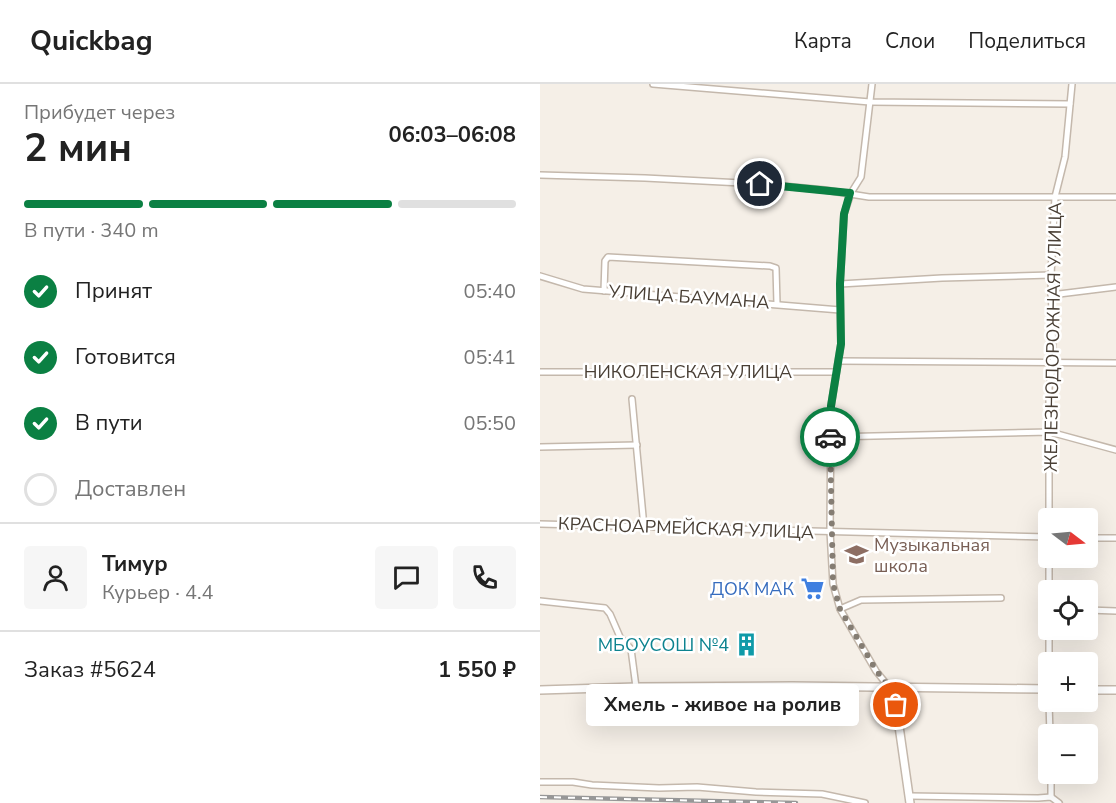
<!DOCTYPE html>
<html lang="ru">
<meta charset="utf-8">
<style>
:root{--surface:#fff;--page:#f6f6f6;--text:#222;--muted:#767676;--line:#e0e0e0;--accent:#0b8043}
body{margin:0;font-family:"Nunito Sans",sans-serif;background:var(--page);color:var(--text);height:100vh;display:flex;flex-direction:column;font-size:22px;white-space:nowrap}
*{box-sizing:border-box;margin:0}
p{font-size:20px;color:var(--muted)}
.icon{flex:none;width:33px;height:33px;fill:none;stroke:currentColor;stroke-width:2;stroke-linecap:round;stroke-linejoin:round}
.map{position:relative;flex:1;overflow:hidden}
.panel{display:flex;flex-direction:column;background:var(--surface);width:540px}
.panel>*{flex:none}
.needle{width:39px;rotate:106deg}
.tools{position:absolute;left:498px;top:424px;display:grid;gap:12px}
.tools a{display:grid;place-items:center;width:60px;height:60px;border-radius:6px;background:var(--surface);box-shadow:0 6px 24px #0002;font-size:30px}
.pin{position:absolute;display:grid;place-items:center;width:51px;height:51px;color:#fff;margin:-26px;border:3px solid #fff;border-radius:50%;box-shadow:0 2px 6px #0007}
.courier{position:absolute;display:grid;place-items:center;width:60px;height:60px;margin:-30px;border:4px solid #0b8043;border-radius:50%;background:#fff;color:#222;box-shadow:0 2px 8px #0007}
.bubble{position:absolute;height:42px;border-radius:6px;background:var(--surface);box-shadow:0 6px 24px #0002;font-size:20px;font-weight:700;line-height:42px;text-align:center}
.summary em{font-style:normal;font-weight:700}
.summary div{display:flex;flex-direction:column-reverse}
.summary{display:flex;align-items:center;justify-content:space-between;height:102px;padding:0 24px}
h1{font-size:39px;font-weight:700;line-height:45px}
.bar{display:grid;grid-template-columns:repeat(4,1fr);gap:9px 6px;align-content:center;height:72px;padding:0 24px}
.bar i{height:8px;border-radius:4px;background:var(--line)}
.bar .current{background:var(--accent)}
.bar p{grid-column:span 4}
.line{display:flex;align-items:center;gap:15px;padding:0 24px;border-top:2px solid var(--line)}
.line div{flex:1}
.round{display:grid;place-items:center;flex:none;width:63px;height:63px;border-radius:6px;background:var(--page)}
ol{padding:0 24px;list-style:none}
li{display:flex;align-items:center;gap:18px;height:66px}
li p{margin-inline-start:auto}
li .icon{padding:6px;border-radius:50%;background:var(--accent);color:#fff;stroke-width:4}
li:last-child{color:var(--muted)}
li i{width:33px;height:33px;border:3px solid var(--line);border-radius:50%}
header{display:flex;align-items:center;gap:36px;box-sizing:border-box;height:84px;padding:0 30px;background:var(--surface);border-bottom:2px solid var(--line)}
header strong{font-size:28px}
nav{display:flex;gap:33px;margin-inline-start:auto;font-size:21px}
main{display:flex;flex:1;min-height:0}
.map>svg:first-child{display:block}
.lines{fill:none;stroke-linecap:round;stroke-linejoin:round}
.minor-casing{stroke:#c4b8ac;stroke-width:8}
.tertiary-casing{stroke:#c4b8ac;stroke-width:10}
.minor{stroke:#fff;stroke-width:5}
.tertiary{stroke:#fff;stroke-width:7}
.rail-casing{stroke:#979797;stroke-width:4.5}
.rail{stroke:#fff;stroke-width:2;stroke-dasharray:7;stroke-linecap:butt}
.done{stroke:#857d73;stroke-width:6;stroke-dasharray:0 10.8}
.route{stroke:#0b8043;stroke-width:8}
.labels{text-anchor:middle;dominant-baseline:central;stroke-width:5;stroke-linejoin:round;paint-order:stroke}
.street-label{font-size:18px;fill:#493f35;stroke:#fff}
.education-label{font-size:18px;fill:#785e54;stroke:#fff;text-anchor:start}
.shop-label{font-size:18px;fill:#366cbe;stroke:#fff;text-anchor:end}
.culture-label{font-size:18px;fill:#0d838f;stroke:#fff;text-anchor:end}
</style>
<header>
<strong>Quickbag</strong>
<nav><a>Карта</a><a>Слои</a><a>Поделиться</a></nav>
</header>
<main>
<section class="panel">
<div class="summary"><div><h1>2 мин</h1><p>Прибудет через</p></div><em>06:03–06:08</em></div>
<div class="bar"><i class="current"></i><i class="current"></i><i class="current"></i><i></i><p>В пути · 340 m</p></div>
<ol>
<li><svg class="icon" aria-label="check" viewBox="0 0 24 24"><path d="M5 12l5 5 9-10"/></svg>Принят<p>05:40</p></li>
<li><svg class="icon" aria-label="check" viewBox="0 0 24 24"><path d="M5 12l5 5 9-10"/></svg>Готовится<p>05:41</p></li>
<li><svg class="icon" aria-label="check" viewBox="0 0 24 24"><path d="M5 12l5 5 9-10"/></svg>В пути<p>05:50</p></li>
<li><i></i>Доставлен</li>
</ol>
<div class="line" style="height:108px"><a class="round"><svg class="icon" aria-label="person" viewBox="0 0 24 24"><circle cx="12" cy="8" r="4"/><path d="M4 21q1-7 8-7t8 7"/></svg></a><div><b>Тимур</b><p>Курьер · 4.4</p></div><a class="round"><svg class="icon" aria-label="chat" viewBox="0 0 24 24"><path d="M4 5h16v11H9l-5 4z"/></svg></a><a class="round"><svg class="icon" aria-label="phone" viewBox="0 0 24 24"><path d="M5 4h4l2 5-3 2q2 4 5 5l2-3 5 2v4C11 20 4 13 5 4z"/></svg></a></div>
<div class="line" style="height:78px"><div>Заказ #5624</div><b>1 550 ₽</b></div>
</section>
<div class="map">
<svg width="576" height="719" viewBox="0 0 576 719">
<rect width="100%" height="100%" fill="#f5efe7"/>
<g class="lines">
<defs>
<g id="minor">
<polyline points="113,0 330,18 530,20"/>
<polyline points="332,0 321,93 311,109 304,130 300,200 301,260 291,322 290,447 293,500 300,525 336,587 349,603"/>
<polyline points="0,91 105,94 221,100 285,106 329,113 576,113"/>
<polyline points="0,192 43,205 300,226"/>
<polyline points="300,200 402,194 511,191"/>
<polyline points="64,207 65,177 68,173 230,182 236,184 237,220"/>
<polyline points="511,211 576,203"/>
<polyline points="299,277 576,279"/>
<polyline points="0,288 296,288"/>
<polyline points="92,315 104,443"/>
<polyline points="290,353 510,348 576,366"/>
<polyline points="0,363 97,361"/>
<polyline points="0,440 508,453"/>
<polyline points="548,454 576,454"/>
<polyline points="509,507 509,304 513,277 511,191 515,113 525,73 532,0"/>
<polyline points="0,517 65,524 70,530 80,553 91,565 96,603"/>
<polyline points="300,525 321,516 461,514"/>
<polyline points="548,526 576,527"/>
<polyline points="509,579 509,546"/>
<polyline points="509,618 510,651"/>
<polyline points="511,690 511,713"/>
<polyline points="0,698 33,698 52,701 119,704 157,703 216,708 282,710 325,719"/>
<polyline points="370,712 498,714 511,713 519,719"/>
</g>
<g id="tertiary">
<polyline points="349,603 356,621 370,719"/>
<polyline points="0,606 96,603 252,602 508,605"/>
<polyline points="548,606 576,606"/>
</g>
</defs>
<use href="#minor" class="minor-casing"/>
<use href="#tertiary" class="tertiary-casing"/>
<use href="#minor" class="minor"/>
<use href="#tertiary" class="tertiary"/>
<defs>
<polyline id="rail" points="0,713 256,719"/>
</defs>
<use href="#rail" class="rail-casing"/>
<use href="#rail" class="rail"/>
</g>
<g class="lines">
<polyline class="done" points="290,353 293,500 300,525 336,586 349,603 356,621"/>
<polyline class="route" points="220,100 310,109 304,130 300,200 301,260 291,322 290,353"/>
</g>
<defs>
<symbol id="school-bare" viewBox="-9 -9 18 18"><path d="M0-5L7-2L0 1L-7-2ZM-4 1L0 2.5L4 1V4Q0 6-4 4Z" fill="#8d6e63" stroke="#fff" stroke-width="2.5" paint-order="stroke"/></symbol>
<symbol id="supermarket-bare" viewBox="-9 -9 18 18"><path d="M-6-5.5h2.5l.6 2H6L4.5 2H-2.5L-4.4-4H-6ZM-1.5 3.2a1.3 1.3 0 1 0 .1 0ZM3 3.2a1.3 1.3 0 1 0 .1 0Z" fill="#3f7fe0" stroke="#fff" stroke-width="2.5" paint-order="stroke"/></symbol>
<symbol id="building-bare" viewBox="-9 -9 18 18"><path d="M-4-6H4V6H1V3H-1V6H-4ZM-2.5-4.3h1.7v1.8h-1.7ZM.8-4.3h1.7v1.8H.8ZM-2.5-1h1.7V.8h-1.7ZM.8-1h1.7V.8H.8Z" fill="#0f9aa8" stroke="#fff" stroke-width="2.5" paint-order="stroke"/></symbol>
</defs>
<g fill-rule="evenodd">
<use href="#school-bare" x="300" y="454" width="33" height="33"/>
<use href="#supermarket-bare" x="256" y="488" width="33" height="33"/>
<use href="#building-bare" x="190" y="544" width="33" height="33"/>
</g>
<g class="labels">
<g class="street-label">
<text transform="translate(149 213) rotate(4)">УЛИЦА БАУМАНА</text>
<text transform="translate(513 253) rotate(-89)">ЖЕЛЕЗНОДОРОЖНАЯ УЛИЦА</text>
<text x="148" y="288">НИКОЛЕНСКАЯ УЛИЦА</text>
<text transform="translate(146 444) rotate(2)">КРАСНОАРМЕЙСКАЯ УЛИЦА</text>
</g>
<g class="education-label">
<text x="334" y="461">Музыкальная<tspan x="334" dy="21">школа</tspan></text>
</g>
<g class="shop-label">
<text x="254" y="505">ДОК МАК</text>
</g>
<g class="culture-label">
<text x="189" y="561">МБОУСОШ №4</text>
</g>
</g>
</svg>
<div class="tools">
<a><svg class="needle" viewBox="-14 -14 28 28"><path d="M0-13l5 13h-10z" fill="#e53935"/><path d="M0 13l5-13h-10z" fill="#767676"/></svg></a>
<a><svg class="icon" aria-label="locate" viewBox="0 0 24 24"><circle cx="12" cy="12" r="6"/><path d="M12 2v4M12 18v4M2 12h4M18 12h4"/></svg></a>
<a>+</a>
<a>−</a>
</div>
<div class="pin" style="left:356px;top:621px;background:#ea580c"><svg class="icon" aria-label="bag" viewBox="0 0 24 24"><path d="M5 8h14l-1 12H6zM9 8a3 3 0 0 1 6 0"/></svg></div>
<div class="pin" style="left:220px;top:100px;background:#1f2937"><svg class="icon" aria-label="home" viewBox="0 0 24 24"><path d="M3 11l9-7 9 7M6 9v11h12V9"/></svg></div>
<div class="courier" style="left:290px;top:353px"><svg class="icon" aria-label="car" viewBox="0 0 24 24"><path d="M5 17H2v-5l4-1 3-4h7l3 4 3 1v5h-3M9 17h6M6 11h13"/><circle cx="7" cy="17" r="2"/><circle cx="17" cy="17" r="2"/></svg></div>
<div class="bubble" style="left:46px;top:600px;width:273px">Хмель - живое на ролив</div>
</div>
</main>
